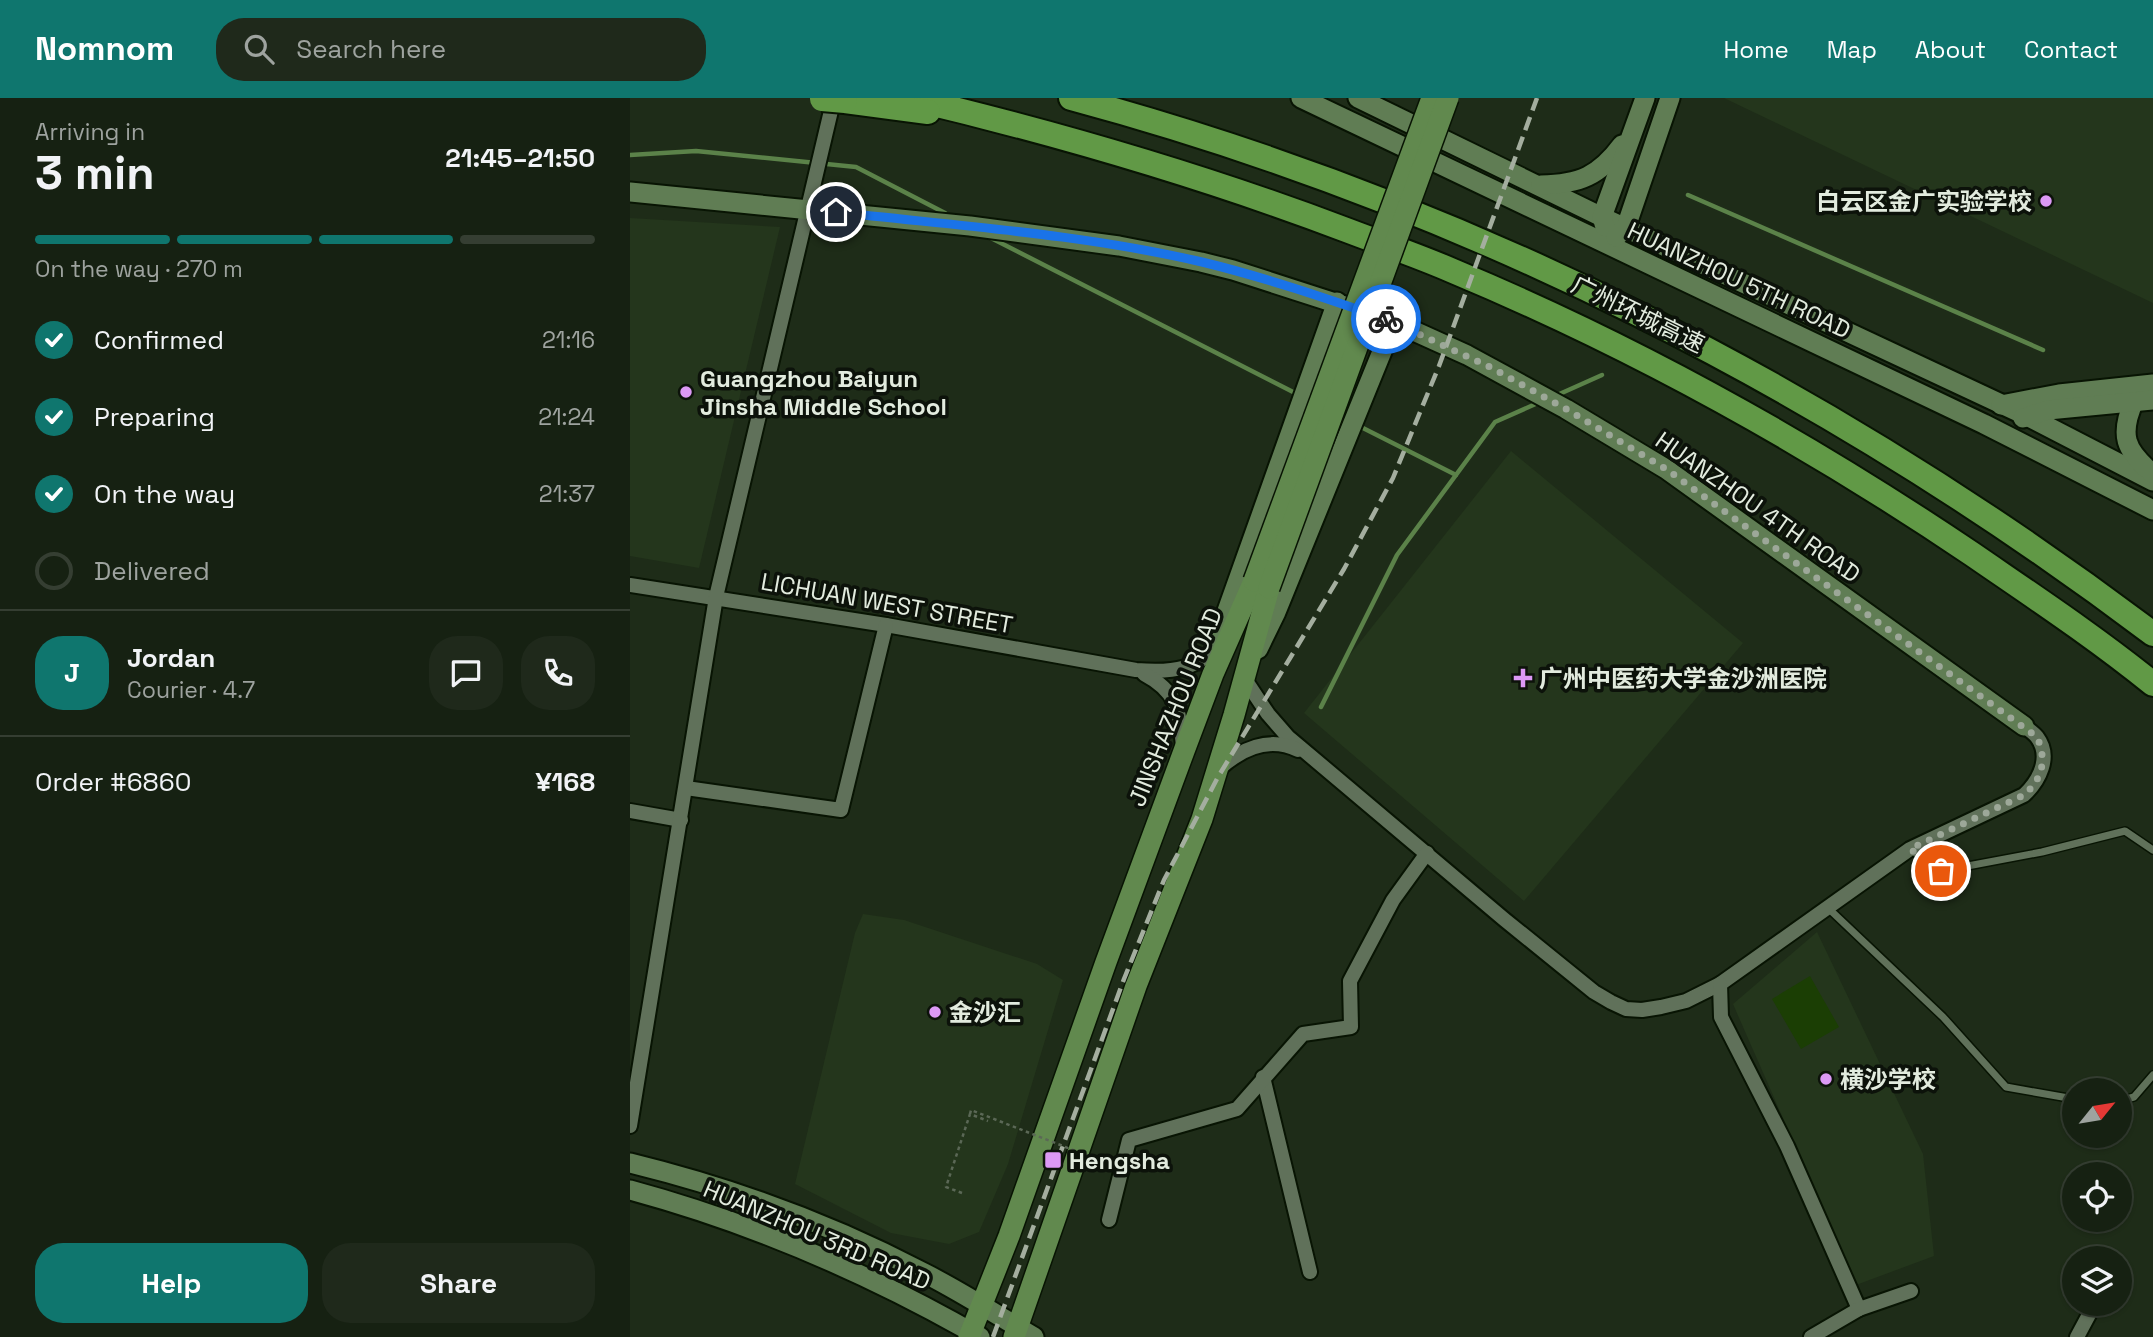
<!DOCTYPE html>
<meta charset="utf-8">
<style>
:root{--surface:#162112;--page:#1f291b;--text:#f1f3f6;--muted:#9ea39f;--line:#353e32;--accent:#0f766e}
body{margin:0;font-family:"Space Grotesk","Noto Sans SC",sans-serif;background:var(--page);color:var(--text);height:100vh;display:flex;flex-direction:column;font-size:26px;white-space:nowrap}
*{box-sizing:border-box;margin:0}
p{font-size:23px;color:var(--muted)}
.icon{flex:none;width:38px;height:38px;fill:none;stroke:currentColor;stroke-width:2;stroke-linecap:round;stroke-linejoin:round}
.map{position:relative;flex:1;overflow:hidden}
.panel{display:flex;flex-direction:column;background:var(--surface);width:630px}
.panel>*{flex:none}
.needle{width:46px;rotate:60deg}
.tools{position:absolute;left:1432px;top:980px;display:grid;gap:14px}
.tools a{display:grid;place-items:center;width:70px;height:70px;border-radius:50%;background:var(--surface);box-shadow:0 2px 5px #0004,0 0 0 2px var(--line);font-size:35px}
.pin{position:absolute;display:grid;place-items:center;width:60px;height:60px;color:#fff;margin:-30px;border:4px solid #fff;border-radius:50%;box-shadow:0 2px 7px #0007}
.courier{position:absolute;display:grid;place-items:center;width:70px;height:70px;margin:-35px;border:5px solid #1a73e8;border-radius:50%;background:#fff;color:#222;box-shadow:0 2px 9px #0007}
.head em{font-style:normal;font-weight:800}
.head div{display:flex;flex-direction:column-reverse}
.head{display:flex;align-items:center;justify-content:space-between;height:119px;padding:0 35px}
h1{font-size:46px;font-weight:800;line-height:52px}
.bar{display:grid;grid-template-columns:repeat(4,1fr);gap:10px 7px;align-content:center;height:84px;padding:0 35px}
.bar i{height:9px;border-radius:5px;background:var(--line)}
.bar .on{background:var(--accent)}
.bar p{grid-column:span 4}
.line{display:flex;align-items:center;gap:18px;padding:0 35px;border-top:2px solid var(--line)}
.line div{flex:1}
.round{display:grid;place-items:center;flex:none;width:74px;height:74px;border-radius:28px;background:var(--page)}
ol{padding:0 35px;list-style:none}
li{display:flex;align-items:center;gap:21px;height:77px}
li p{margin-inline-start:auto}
li .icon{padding:7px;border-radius:50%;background:var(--accent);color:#fff;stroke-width:4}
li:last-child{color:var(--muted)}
li i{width:38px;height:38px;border:4px solid var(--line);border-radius:50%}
.action{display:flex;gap:14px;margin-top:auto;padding:14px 35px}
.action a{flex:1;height:80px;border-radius:28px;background:var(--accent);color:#fff;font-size:28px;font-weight:800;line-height:80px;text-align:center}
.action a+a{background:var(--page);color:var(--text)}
header{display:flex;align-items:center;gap:42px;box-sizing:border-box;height:98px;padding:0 35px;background:var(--accent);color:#fff}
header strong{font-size:33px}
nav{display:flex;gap:38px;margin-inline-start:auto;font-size:24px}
.search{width:490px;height:63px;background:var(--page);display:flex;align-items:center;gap:18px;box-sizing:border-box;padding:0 24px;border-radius:28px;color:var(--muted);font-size:26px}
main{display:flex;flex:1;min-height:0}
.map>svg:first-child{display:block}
.built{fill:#24361c}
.green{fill:#1b3e04}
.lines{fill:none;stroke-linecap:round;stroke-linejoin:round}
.stream{stroke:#5b8249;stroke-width:4.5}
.lane-casing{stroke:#081403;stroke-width:10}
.street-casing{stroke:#081403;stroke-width:18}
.secondary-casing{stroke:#081403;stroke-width:23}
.primary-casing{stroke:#081403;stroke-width:24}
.highway-casing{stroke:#081403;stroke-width:28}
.path{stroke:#5b6856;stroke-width:2.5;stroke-dasharray:3.5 3.5;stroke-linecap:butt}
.lane{stroke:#60715a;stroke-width:7}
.street{stroke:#60715a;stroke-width:14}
.secondary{stroke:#607d54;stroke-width:19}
.primary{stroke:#61894e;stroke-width:21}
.highway{stroke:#619946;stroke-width:24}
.rail{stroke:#a4ae9f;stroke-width:4.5;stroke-dasharray:14 7;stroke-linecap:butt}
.primary-bridge-casing{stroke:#081403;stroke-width:24;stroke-linecap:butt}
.highway-bridge-casing{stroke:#081403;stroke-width:28;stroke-linecap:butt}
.path-bridge{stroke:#5b6856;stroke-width:2.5;stroke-dasharray:3.5 3.5;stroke-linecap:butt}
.primary-bridge{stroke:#61894e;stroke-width:21}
.highway-bridge{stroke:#619946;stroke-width:24}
.done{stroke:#9da899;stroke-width:7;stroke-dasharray:0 12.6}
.route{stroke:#1a73e8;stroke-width:9}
.poi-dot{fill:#dc99f5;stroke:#0c120a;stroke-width:2.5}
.labels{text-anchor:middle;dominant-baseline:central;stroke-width:7;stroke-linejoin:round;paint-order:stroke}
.poi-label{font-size:24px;font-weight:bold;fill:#e2ebde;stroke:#0c120a;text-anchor:start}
.street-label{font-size:24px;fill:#e2ebde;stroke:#0c120a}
</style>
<header>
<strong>Nomnom</strong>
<div class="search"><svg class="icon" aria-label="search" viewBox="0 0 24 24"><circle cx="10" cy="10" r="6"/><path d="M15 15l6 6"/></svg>Search here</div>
<nav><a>Home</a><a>Map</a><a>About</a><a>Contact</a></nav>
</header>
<main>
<section class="panel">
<div class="head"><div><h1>3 min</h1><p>Arriving in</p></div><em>21:45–21:50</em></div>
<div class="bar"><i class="on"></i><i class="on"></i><i class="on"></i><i></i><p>On the way · 270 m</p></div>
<ol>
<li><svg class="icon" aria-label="check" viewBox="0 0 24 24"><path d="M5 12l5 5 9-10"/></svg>Confirmed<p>21:16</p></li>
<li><svg class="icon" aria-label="check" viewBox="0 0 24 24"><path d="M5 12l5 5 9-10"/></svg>Preparing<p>21:24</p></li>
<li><svg class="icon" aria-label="check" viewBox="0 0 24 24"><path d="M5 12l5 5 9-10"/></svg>On the way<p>21:37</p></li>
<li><i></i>Delivered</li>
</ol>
<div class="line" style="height:126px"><b class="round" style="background:var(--accent);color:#fff">J</b><div><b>Jordan</b><p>Courier · 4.7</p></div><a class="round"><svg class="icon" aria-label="chat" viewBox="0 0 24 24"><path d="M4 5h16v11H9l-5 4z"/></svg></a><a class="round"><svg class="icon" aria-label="phone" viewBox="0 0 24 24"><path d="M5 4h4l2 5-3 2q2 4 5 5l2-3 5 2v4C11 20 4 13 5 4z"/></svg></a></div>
<div class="line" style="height:91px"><div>Order #6860</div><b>¥168</b></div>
<div class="action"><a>Help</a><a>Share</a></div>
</section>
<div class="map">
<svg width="1523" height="1239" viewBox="0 0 1523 1239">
<rect width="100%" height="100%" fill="#1e2c18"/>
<g class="built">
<polygon points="1094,0 1523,0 1523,205"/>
<polygon points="0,120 150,129 69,470 0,458"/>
<polygon points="881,353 1113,545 894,803 674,615"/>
<polygon points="233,816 274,822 407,866 433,882 378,1066 349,1134 319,1146 261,1135 165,1086 225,835"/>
<polygon points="1187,834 1293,1056 1304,1158 1226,1187 1103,906"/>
</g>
<polygon class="green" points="1180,878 1209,929 1171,951 1142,901"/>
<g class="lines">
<g class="stream">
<polyline points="0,57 66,53 226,69 315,115"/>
<polyline points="1058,97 1413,252"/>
<polyline points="361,140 669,297"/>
<polyline points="925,298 972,277"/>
<polyline points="727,327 826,377"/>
<polyline points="691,609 767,457 865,324 910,304"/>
</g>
<defs>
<g id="lane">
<polyline points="1281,752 1311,773 1412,754 1495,733 1523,752"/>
<polyline points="1198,810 1313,919 1376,989 1444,1001"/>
<polyline points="1489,1003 1504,999 1523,977"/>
</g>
<g id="street">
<path d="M0 487 256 527 506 572C545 575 567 572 594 542"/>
<path d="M514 576C548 594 549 612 553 648"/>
<path d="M614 580 638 616 658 639 875 822 964 894 981 904 996 911 1012 912 1031 909 1056 903 1090 886 1280 751 1394 697C1409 683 1422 659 1407 639 1404 635 1398 631 1394 628"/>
<path d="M589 671C611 651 639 638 668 652"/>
<polyline points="56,690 211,712 256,527"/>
<polyline points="0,713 51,722"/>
<polyline points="1090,886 1091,919 1157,1048 1229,1211"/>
<polyline points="633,979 680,1174"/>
<polyline points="0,1028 86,499 204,0"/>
<polyline points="479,1122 499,1042 607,1011 673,936 721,929 720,883 763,802 797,755"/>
<polyline points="1181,1239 1229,1211 1281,1193"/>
<polyline points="1447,1239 1462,1211"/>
</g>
<g id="secondary">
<polyline points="671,0 1354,326 1523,412"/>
<polyline points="728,0 972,119 1399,319 1523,383"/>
<path d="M911 87C950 86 969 78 992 47"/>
<polyline points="0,94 340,128 489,148 571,164 603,172 764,224 837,257 936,311 1036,371 1394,628"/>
<polyline points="975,129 972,119 1015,0"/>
<polyline points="986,139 996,129 1040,0"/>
<path d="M1504 303C1489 337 1495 352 1522 375"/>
<polyline points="1371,307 1429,296 1523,286"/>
<polyline points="1393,320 1418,312 1523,302"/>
<polyline points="589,548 597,513 707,204"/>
<polyline points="628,551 646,514 764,224"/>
<path d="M0 1065C102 1090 201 1126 294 1175 332 1194 367 1217 404 1239"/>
<path d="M0 1092C122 1125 240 1176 350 1239"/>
</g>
<g id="primary">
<polyline points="339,1239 379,1138 476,864 554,653 583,576 624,483"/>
<polyline points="384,1239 506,888 572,721 604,617 639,490"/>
</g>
<g id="highway">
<path d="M279 0C430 36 574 78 719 133 753 146 789 158 823 173 1005 249 1179 346 1342 456 1403 498 1465 539 1523 586"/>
<path d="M441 0C835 106 1198 291 1523 536"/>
<polyline points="215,3 298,14"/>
</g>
</defs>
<use href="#lane" class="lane-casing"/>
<use href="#street" class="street-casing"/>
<use href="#secondary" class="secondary-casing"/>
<use href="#primary" class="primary-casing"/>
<use href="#highway" class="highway-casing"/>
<polyline class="path" points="332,1095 316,1089 340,1016 358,1023"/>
<use href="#lane" class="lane"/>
<use href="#street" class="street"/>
<use href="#secondary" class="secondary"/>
<use href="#primary" class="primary"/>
<use href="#highway" class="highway"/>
<polyline class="rail" points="363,1239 494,881 534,782 588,679 714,471 763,380 809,268 907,0"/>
<defs>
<g id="primary-bridge">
<polyline points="624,483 802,0"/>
<polyline points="639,490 818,0"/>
</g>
<polyline id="highway-bridge" points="192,1 215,3"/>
</defs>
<use href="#primary-bridge" class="primary-bridge-casing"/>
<use href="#highway-bridge" class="highway-bridge-casing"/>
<polyline class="path-bridge" points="340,1016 341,1012 461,1059"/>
<use href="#primary-bridge" class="primary-bridge"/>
<use href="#highway-bridge" class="highway-bridge"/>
</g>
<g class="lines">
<path class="done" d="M756 221 860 269 936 311 1036 371 1407 639C1417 662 1413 680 1394 697L1280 751 1311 773"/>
<path class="route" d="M206 114C328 128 452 136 572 164 634 179 695 200 756 221"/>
</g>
<g class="poi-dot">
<circle cx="1416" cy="103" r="7"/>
<circle cx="56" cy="294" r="7"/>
<path d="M889.5 569.5h7v7h7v7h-7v7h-7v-7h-7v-7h7z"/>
<circle cx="305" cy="914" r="7"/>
<circle cx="1196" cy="981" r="7"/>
<rect x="414" y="1053" width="18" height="18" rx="3.5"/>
</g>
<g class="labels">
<g class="poi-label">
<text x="1402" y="103" text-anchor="end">白云区金广实验学校</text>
<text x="70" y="280">Guangzhou Baiyun<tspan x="70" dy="28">Jinsha Middle School</tspan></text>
<text x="909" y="580">广州中医药大学金沙洲医院</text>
<text x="319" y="914">金沙汇</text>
<text x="1210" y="981">横沙学校</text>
<text x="439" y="1062">Hengsha</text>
</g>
<g class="street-label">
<text transform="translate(1109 182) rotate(25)">HUANZHOU 5TH ROAD</text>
<text transform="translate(1008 216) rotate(26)">广州环城高速</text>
<text transform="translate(1128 409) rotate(35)">HUANZHOU 4TH ROAD</text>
<text transform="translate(257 505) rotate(10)">LICHUAN WEST STREET</text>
<text transform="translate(545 609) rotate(-68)">JINSHAZHOU ROAD</text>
<text transform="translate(187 1137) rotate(23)">HUANZHOU 3RD ROAD</text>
</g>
</g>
</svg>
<div class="tools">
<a><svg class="needle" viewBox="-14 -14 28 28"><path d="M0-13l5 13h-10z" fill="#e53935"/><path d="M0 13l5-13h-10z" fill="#9ea39f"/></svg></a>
<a><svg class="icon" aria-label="locate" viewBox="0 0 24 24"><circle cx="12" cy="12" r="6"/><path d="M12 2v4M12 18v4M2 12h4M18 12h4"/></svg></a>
<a><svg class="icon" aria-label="layers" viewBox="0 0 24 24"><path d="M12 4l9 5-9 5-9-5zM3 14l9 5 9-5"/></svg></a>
</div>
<div class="pin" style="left:1311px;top:773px;background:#ea580c"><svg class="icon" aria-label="bag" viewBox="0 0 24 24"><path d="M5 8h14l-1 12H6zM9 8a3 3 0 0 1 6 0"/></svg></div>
<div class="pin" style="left:206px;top:114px;background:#1f2937"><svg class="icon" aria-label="home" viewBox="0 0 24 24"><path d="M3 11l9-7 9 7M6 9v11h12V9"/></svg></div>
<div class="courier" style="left:756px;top:221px"><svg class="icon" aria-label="bike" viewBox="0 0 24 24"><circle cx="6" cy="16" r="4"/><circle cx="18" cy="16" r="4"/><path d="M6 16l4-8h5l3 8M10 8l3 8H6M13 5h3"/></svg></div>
</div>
</main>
